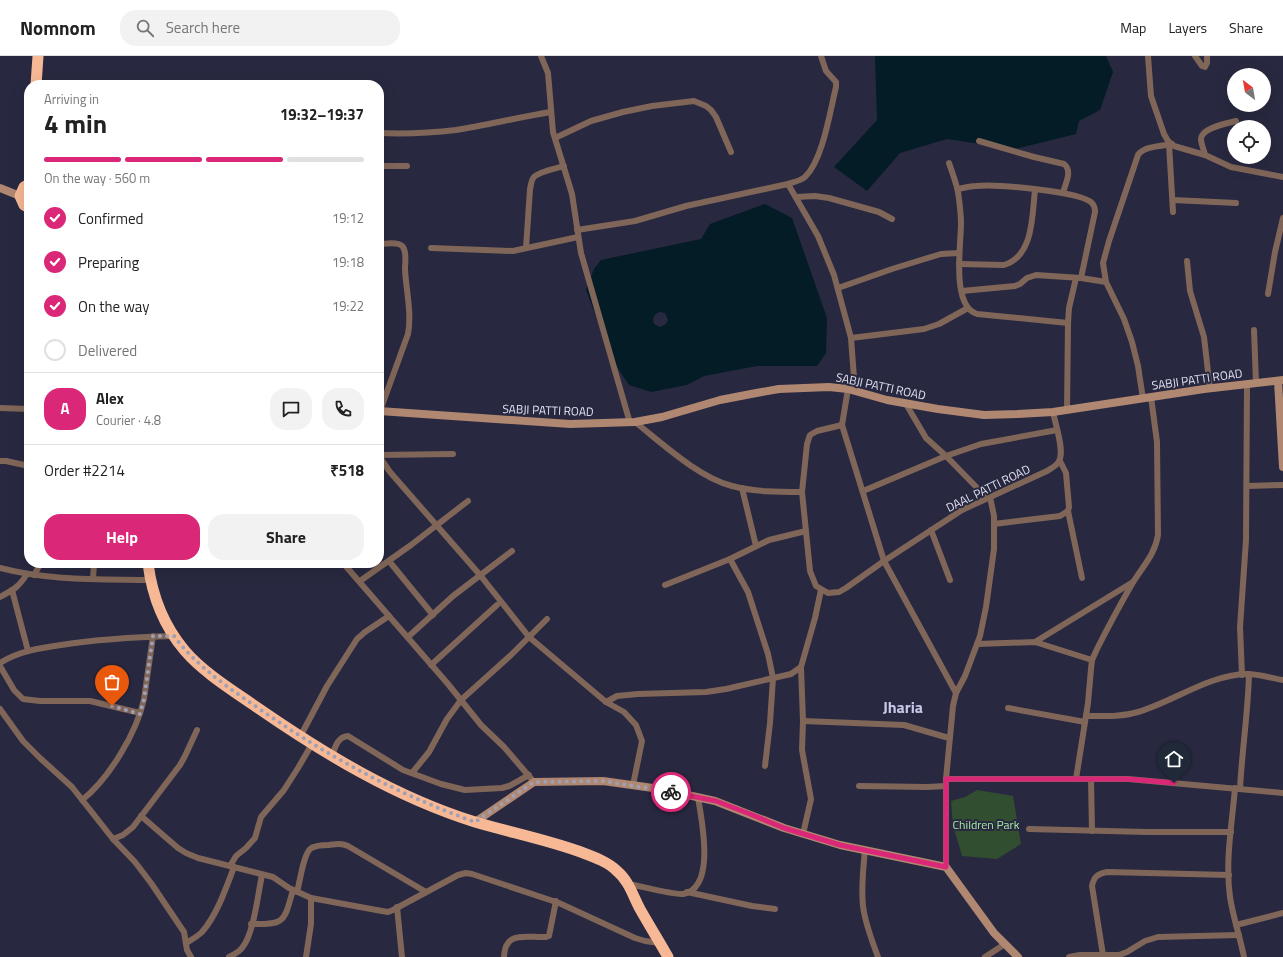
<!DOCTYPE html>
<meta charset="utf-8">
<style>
:root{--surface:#fff;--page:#f2f2f2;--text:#222;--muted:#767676;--line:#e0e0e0;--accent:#db2777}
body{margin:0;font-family:"Titillium Web",sans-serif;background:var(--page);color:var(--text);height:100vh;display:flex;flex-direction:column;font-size:15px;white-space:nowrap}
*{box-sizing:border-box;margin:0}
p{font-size:13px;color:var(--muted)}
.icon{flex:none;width:22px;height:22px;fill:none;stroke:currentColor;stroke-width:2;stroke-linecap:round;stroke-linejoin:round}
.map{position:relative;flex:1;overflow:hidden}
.drawer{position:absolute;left:24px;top:24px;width:360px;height:488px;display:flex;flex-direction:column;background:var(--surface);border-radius:16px;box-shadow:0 4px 16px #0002}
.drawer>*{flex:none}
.needle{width:26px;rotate:329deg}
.buttons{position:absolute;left:1227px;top:12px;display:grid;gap:8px}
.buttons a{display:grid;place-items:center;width:44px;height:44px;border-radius:50%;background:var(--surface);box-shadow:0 4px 16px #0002;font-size:20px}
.pin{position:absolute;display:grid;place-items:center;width:34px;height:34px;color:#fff;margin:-41px -17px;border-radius:50% 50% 50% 0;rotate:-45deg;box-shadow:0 0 4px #0007}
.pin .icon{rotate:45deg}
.courier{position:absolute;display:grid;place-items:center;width:40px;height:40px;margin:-20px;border:3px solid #db2777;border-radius:50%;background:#fff;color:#222;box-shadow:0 1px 5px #0007}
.headline em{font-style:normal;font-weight:700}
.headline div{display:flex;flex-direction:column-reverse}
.headline{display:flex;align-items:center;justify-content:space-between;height:68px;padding:0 20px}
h1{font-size:26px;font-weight:700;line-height:30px}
.bar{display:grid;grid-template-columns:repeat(4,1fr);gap:6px 4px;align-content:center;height:48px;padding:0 20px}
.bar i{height:5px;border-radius:3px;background:var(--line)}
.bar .on{background:var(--accent)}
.bar p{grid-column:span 4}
.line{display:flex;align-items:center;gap:10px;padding:0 20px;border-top:1px solid var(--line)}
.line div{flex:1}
.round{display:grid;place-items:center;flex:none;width:42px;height:42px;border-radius:16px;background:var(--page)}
ol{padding:0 20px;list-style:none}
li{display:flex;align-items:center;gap:12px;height:44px}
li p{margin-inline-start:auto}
li .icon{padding:4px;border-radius:50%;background:var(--accent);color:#fff;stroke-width:4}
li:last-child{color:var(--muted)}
li i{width:22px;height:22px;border:2px solid var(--line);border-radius:50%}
.primary-button{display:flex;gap:8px;margin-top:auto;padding:8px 20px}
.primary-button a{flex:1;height:46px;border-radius:16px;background:var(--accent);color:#fff;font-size:16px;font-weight:700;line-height:46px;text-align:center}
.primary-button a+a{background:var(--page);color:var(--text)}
header{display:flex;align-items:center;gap:24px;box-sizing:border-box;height:56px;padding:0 20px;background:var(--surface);border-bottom:1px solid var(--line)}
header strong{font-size:19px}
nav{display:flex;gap:22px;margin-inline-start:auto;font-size:14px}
.search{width:280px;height:36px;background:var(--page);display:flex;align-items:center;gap:10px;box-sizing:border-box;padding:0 14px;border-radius:16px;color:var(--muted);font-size:15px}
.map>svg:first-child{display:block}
.green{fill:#324e31}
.water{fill:#041c25;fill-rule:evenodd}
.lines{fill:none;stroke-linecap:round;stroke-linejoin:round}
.street{stroke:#806658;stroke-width:6}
.secondary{stroke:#b08771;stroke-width:8}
.highway{stroke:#f6b895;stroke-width:11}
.done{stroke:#a0a0b4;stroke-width:4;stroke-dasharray:0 7.2}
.route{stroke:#db2777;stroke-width:5}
.labels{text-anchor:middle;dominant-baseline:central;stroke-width:4;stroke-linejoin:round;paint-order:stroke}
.street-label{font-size:12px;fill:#e1e1f2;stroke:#282840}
.park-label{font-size:12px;fill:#a4e8a2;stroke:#282840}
.district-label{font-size:16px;font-weight:bold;fill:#c7c8e7;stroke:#282840}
</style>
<header>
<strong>Nomnom</strong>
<div class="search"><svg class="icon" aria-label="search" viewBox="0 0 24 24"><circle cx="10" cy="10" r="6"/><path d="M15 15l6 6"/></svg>Search here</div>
<nav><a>Map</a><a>Layers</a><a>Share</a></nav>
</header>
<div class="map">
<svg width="1283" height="901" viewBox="0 0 1283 901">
<rect width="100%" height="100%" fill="#282840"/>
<polygon class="green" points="977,734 1013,740 1021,788 997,803 962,800 953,769 951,745 965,741"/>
<g class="water">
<polygon points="875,0 1106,0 1113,16 1100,54 1079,65 1076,78 1015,93 947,83 900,97 867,135 834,111 877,64"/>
<path d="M765 148 792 162 827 262 826 297 817 310H757L704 320 687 329 651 336 629 329 613 305 586 234 594 213 601 204 701 183 710 168ZM660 256 665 257 668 264 666 268 660 271 654 268C652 262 654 258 660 256Z"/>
</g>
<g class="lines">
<g class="street">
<polyline points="541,0 548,17 553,76 572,138 581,197 630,367"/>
<polyline points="1148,0 1151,40 1164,78 1168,85 1174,90 1205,99 1231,111 1283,121"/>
<polyline points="1195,0 1202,10 1205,11 1207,7 1207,0"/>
<path d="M379 77C405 78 431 77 456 74 488 69 519 61 551 56"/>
<polyline points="555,82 591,65 623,56 652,50 694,45 706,50 711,54 716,61 731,96"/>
<path d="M979 85 1034 101 1064 108C1073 115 1065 128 1063 137"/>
<polyline points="1169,88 1173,156"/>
<path d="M1205 99C1204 94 1201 88 1201 83 1201 72 1228 67 1236 65"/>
<path d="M949 107C953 119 958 130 959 143 960 151 961 159 961 167 961 189 951 250 977 258L1068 267"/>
<polyline points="379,110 407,110"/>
<polyline points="788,128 818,180 834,219 851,282 855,335"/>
<path d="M958 133C964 132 970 130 976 130 995 128 1080 135 1092 147 1094 149 1095 153 1095 156L1081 222"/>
<polyline points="796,141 815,140 829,142 879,156 892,163"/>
<polyline points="1173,144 1236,147"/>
<path d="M577 174 635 165 686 150 788 128C794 126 800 125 805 121 823 104 830 55 836 31V26L826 15 821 0"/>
<path d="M379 188C385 188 399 185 403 191 407 197 405 206 405 213 406 234 412 257 408 278L380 355"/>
<polyline points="431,192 513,195 578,181"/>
<path d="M526 192 530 133C531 130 531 124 534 121 538 116 557 112 564 110"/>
<polyline points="1187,205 1190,235 1204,281 1210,333"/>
<path d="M959 208 1004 209C1034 200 1032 159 1035 134"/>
<polyline points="838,232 892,213 941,198 959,197"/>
<polyline points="962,235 1015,230 1020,228 1027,222 1036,219 1081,222 1106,226"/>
<polyline points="1268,238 1275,196 1283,162"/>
<polyline points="1254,274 1256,327"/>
<polyline points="851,282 924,273 939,268 968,252"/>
<polyline points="848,333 842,369 884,505 956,637"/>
<path d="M1143 343 1138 310 1132 286 1124 263 1106 226 1103 207 1109 185 1138 99C1144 90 1162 90 1172 88"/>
<polyline points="906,348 926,382 946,400 987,442"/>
<polyline points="0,352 29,353"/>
<polyline points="1067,354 1068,267 1069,252 1076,222"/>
<path d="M635 366C663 388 698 421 732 430 755 436 778 436 802 436"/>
<path d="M842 369 817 375 810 379 807 388 802 436 810 515 816 530 828 537 839 536 846 532 884 505 962 454 1047 415C1051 412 1057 410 1059 405 1065 395 1055 367 1053 356"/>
<polyline points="379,399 453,398"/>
<polyline points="379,400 390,416 480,519 529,581 606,646 617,640 638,638 706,636 726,633 791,618 801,611 815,562 821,534"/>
<polyline points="0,405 6,405 29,410"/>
<polyline points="1247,430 1283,429"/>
<polyline points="742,432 756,490"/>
<polyline points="863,435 946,400 981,388 1057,374"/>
<polyline points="1068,455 1082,522"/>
<polyline points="994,468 1060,460 1068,455 1069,451 1066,417 1060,405"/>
<polyline points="931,474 950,524"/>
<polyline points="730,503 748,536 768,598 773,622 770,667 765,710"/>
<polyline points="389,505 433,559"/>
<polyline points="343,507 448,628 481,669 504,691 534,726"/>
<path d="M0 512C49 525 100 523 150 524"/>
<polyline points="34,519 41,507"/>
<polyline points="93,523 94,507"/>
<polyline points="360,525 411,489 468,445"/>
<polyline points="665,529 730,503 769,484 806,475"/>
<polyline points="12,534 28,595"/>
<path d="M0 541C14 533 18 532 27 518"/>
<polyline points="408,581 453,540 512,495"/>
<polyline points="1035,586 1133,526"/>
<polyline points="977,588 1035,586 1092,604"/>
<path d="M0 607C19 595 40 592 61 589 99 583 136 581 174 580"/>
<polyline points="431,609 497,549"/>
<polyline points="0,610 14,634 23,643 40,645 90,645 140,657"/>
<polyline points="801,611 803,665 802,694 811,743 803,778"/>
<polyline points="1242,619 1240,571 1246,484 1247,328"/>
<polyline points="606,646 624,656 636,669 642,685 633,729"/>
<polyline points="1008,652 1085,666"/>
<polyline points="0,653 23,685 40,702 72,731 113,783 135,806 151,827 184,876 187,894 191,901"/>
<path d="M1086 660C1103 660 1121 661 1138 656 1175 645 1208 619 1247 618 1259 618 1271 622 1283 624"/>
<polyline points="803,665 904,669 949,682"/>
<polyline points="300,681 327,630 357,583 365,576 389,560"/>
<path d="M332 700C335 692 337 681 348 680L403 714 441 728 465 734 502 732 509 730 529 719"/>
<polyline points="412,717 429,696 447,663 461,644 511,599 547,563"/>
<polyline points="946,723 1128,723 1283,737"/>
<path d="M1076 723 1088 647 1091 613 1092 604 1097 593C1108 571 1120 549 1132 528 1142 511 1155 499 1158 479L1157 386 1151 341"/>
<polyline points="1091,723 1092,775"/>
<polyline points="859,730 927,731 946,730"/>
<path d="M1235 732C1232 768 1225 805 1230 841 1233 861 1240 881 1244 901"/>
<path d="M1240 733C1242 694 1248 657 1249 618"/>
<path d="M82 744C109 723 137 676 144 643L153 580"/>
<polyline points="141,760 178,792 186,797 198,802 273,821 289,832 311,842 382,855 388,856 393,854 458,819 466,817 472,818 559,847 635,882 645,885 660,887"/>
<polyline points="1029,773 1147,776 1231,776"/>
<polyline points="113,783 123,779 133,771 180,709 185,700 197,674"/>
<path d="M865 794C863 813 861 832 863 850 865 867 872 885 878 901"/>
<polyline points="230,810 236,800 246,792 255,782 261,761 284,734 298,712 312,688"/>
<polyline points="946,811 946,723 953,650 956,637 965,620 980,580 986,551 994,493 994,460 990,441"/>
<path d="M628 828C641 830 673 839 683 838 717 832 701 762 698 741"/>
<path d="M297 836C300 826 303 800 310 793 315 789 323 789 329 789 336 788 341 787 348 790L426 836"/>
<polyline points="687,836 752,850 775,853"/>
<polyline points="397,851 402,901"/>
<path d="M251 868C286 869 284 865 293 834"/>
<polyline points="1236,869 1283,857"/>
<path d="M186 887C191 884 197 881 202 876 217 859 226 832 234 811"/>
<path d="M1103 899 1092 830C1094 820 1098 818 1107 816L1229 819"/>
<path d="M229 901C233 899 239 896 242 892 254 878 258 837 262 819"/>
<polyline points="306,901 311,868 311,842"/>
<path d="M504 901C505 874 526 882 546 881L549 880 556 845"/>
<polyline points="985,901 1005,888"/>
<polyline points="1069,901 1080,899 1119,899 1127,896 1145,885 1158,881 1239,879"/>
</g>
<g class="secondary">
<polyline points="0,132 20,140"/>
<polyline points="1278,325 1283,411"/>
<polyline points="379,355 570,368 635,366 662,361 720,344 751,338 779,333 829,331 848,333 887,344 938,353 984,359 1018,358 1053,356 1204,333 1283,324"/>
<polyline points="475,766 534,726 603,725 660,733 715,745 784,772 840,789 946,811 994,877 1018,901"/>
</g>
<g class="highway">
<polyline points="36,29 38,0"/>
<polyline points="29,128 24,131 20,140 24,149 29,152"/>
<path d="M148 507C152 540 163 569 185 595 203 616 232 634 255 650 323 697 395 741 475 766 509 776 544 783 578 795 591 800 607 805 617 815 629 825 633 840 640 853 649 869 659 885 668 901"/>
</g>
</g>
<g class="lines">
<path class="done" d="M112 650 140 658 144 643 153 580H174C197 611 229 632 261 654 329 701 397 738 475 766L534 726 603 725 671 736"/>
<polyline class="route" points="671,736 716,745 750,758 784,772 840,789 946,811 946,723 1128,723 1174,727"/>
</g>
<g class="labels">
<g class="street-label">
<text transform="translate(1197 323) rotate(-8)">SABJI PATTI ROAD</text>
<text transform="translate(881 330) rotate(12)">SABJI PATTI ROAD</text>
<text transform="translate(548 354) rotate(2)">SABJI PATTI ROAD</text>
<text transform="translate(988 432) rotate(-26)">DAAL PATTI ROAD</text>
</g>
<g class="park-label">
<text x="986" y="768">Children Park</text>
</g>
<g class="district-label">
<text x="903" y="651">Jharia</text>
</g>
</g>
</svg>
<div class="buttons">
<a><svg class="needle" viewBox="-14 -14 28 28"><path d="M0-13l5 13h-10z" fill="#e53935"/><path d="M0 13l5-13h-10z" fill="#767676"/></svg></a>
<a><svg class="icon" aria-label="locate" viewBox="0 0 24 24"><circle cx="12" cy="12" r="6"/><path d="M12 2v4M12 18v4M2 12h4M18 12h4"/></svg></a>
</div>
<div class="pin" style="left:112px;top:650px;background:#ea580c"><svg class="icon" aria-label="bag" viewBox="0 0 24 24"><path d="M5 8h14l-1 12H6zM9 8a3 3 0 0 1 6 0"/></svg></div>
<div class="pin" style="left:1174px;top:727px;background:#1f2937"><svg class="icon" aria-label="home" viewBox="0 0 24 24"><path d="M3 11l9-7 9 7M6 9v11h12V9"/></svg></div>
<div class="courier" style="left:671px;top:736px"><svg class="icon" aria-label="bike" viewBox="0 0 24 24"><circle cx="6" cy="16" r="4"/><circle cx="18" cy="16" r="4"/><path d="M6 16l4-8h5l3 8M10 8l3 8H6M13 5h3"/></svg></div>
<section class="drawer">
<div class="headline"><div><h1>4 min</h1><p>Arriving in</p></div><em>19:32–19:37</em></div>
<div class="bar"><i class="on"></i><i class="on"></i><i class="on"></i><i></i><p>On the way · 560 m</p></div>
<ol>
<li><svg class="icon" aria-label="check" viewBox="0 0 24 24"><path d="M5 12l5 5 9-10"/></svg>Confirmed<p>19:12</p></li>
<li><svg class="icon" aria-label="check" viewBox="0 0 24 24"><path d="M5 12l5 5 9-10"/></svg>Preparing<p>19:18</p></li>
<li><svg class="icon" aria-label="check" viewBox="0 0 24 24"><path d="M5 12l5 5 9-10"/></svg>On the way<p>19:22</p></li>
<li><i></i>Delivered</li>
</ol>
<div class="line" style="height:72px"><b class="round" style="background:var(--accent);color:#fff">A</b><div><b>Alex</b><p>Courier · 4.8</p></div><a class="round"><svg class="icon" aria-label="chat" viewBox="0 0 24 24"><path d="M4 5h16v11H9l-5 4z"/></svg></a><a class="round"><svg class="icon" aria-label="phone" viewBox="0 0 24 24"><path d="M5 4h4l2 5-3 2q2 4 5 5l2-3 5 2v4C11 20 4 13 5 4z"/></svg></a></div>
<div class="line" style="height:52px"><div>Order #2214</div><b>₹518</b></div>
<div class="primary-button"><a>Help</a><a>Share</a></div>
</section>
</div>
